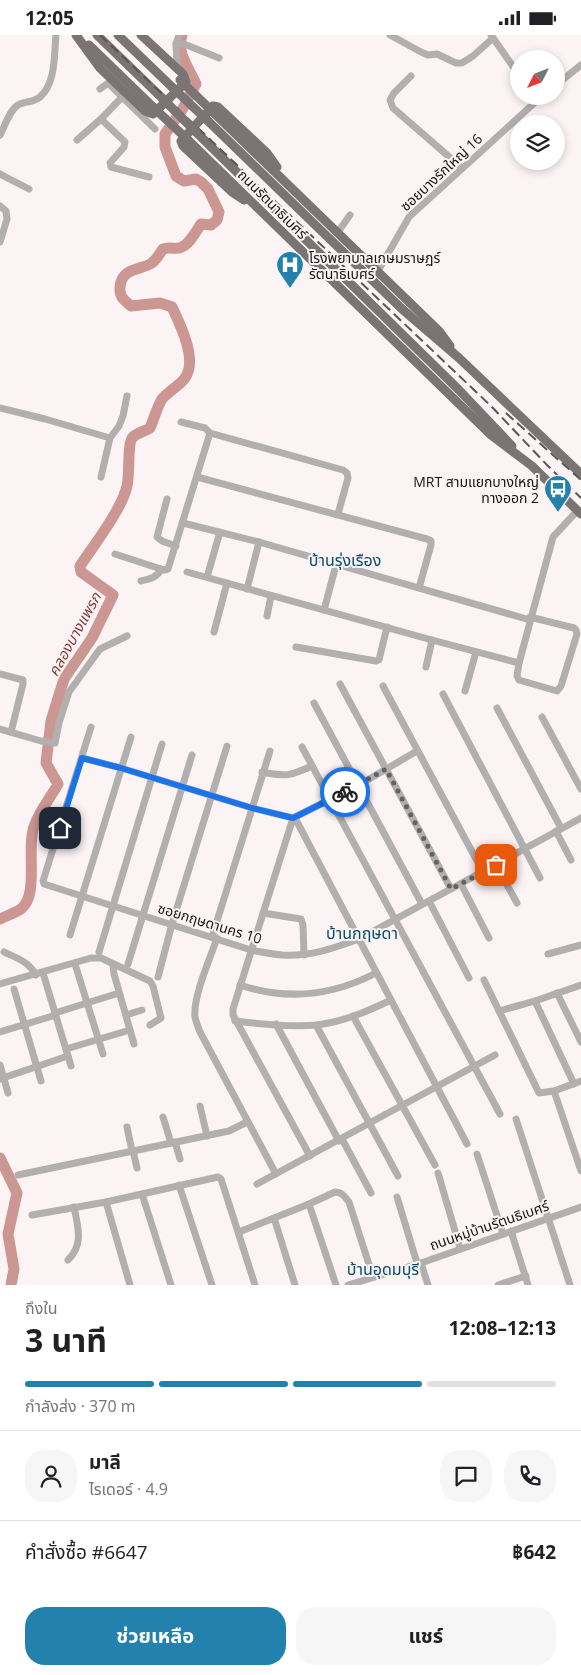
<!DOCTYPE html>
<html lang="th">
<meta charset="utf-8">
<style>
:root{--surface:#fff;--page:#f6f6f6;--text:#202124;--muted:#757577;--line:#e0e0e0;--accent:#2282ad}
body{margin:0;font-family:"Open Sans","Noto Sans Thai",sans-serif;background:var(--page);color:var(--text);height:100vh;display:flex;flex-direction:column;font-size:19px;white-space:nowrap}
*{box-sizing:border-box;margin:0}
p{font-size:16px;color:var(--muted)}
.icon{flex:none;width:28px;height:28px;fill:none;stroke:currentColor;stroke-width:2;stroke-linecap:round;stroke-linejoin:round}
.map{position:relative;height:1250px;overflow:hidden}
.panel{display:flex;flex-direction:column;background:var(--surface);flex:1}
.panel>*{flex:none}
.needle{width:32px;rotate:228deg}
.controls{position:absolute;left:510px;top:15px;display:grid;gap:10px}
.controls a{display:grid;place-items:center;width:55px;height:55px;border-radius:50%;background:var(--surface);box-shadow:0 2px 8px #0003;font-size:25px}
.pin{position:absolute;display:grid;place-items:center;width:42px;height:42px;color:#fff;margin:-21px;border-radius:10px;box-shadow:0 2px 8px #0006}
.courier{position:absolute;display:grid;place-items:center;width:50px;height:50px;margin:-25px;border:4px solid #1a73e8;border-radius:50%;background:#fff;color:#222;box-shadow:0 1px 6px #0007}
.summary em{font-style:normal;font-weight:700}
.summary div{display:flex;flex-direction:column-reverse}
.summary{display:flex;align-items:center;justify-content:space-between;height:85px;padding:0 25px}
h1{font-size:32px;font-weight:700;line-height:38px}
.bar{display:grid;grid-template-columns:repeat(4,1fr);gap:8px 5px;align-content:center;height:60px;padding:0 25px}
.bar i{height:6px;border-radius:4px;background:var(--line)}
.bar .selected{background:var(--accent)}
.bar p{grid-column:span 4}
.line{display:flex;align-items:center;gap:12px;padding:0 25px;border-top:1px solid var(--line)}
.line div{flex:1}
.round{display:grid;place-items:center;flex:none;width:52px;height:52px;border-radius:20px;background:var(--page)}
.button{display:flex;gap:10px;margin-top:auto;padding:10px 25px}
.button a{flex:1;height:58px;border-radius:20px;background:var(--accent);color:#fff;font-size:20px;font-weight:700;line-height:58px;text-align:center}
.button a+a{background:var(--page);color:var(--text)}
.status{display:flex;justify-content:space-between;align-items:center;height:35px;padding:0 25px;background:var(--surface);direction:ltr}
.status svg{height:14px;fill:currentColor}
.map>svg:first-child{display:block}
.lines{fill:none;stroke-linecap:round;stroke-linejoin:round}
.river{stroke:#cc9793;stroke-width:11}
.minor{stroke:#b3afaf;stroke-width:7}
.major{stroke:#7a7474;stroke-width:9}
.rail{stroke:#5a5656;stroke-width:2;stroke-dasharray:10 5;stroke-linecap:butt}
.major-bridge{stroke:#7a7474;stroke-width:9}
.done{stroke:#666261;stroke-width:5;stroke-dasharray:0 9}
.route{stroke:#1a73e8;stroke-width:6}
.labels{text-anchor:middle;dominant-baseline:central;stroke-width:4;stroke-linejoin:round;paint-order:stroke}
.street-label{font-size:14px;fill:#151312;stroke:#fcf4f4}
.poi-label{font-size:14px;fill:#151312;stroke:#fcf4f4;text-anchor:start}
.water-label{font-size:15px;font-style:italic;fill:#823e3b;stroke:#fcf4f4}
.quarter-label{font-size:16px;fill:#064d6b;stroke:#fcf4f4}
</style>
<div class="status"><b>12:05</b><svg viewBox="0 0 49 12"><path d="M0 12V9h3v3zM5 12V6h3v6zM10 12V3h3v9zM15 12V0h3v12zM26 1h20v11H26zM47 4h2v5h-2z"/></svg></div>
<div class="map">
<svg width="581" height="1250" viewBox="0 0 581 1250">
<rect width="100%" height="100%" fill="#fcf4f4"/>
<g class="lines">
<g class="river">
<path d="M0 884C6 881 15 878 21 874 40 859 25 812 35 789 40 775 51 762 58 749L46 728 51 686 64 644 92 603 113 560 81 537 80 531C94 510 122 474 127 451 130 440 127 407 133 402 137 398 145 396 150 393 154 384 157 372 162 364 169 356 179 351 185 343 198 325 180 289 172 272L160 268 131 271C124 265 119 262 120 252 122 231 143 236 153 227 157 224 160 218 163 214 170 212 175 214 179 213 189 211 196 196 201 189L211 190 217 185 219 177 208 154 201 147 196 144 184 146 176 141 165 112V99L182 75 196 49C189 33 176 18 182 0"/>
<polyline points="0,1123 17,1158 8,1199 14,1234 11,1250"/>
</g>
<g class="minor">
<polyline points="390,0 421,17 428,20 437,19 456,28 462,28 473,21 493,3"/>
<polyline points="491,0 519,40"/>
<polyline points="176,9 184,9 219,23"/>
<polyline points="177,33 176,9 179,0"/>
<polyline points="411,41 394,58 390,65 393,73 462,133"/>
<polyline points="556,50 581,30"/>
<polyline points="100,54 108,48 155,94"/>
<polyline points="101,84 125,107 124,112 110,128 111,132 149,142"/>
<path d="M0 100C5 91 9 76 18 70 24 66 33 68 40 62 56 48 54 20 56 0"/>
<polyline points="77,105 101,84 124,60"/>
<polyline points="0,139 29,154"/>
<polyline points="0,171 6,176 7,184 0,207"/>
<polyline points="338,197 350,180"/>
<polyline points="378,236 409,182 542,61"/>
<polyline points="0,373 45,384 110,403"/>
<polyline points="181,387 205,393 210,398 343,435 347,438 348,443 338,479"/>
<polyline points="101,442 110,403 119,391 123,381 127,361"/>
<polyline points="197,442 427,504 431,506 431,510 419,553"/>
<polyline points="167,464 157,502 162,506 176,511"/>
<polyline points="183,488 259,507 530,585"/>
<polyline points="115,519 164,535 168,534 210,398"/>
<polyline points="187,537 432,605 519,628"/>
<polyline points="207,542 220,497"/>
<path d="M141 546C149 544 157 543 161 534"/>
<polyline points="247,554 259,507"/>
<polyline points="324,575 336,530"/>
<polyline points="267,581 271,561"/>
<polyline points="530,582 574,593 576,595 577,599 561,651 557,656 519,645 517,641 519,628 553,502 578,475"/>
<polyline points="214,597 227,548"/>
<polyline points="296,612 376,626 379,625 387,592"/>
<polyline points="426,632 432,605"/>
<polyline points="0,639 23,645 23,649 11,697"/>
<polyline points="340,649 451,854"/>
<polyline points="383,651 483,837"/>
<polyline points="465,656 476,617"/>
<polyline points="443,659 540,843"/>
<polyline points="314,668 422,869"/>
<polyline points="497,673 561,793"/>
<polyline points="542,682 581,754"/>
<path d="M91 692 43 846 44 849 251 915C261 917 272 919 282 920 310 922 334 913 359 904L581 783"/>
<polyline points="0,694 41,706 55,708 59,688 69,657 100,614 127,601"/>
<polyline points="302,712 500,1079"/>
<polyline points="82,723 121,733 252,773 293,783 359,750 417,716"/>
<path d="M262 737C286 742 290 741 312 731"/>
<polyline points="293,783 233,974 233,980 310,1121"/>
<polyline points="295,783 467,1109"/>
<polyline points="556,796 571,825"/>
<polyline points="496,830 517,868"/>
<polyline points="461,849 489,903"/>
<polyline points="429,866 469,943"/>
<polyline points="263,878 301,884 303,890 304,920"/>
<polyline points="70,900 131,702"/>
<polyline points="212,902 270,716"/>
<path d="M217 903C210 924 193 961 195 982 196 987 198 992 200 997L276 1139"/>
<path d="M4 917C17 923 29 927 36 940"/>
<polyline points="99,917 162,709"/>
<polyline points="548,919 581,910"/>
<polyline points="75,929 103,1019"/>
<polyline points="113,929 114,939 134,1009"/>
<polyline points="128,929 192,720"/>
<polyline points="43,938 71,1031"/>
<polyline points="158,942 172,889 227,711"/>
<polyline points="484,945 539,1058 554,1056 581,1046"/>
<polyline points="0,949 91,923 101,923 150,946 153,951 161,983 150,990"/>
<path d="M240 950C288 966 332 961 376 938"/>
<polyline points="14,954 41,1046"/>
<polyline points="557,958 581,1007"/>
<polyline points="535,966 574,1049"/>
<polyline points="499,976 535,966 581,950"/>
<polyline points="55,978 119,958"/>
<polyline points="126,980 142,975"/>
<polyline points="353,981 435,1130"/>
<path d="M235 986C259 989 293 992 317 990 343 987 368 976 391 965"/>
<polyline points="276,989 339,1106"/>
<polyline points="316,990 398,1141"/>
<polyline points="0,997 56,980"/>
<polyline points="66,1014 130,995"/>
<polyline points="0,1030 8,1058"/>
<polyline points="0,1044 68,1021"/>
<polyline points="554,1056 581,1136"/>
<polyline points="200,1071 207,1101"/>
<polyline points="163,1082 171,1108"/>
<polyline points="516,1084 570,1250"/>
<polyline points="127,1092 132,1116"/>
<polyline points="342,1104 371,1158"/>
<polyline points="175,1107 180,1124"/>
<polyline points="133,1116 137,1133"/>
<polyline points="477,1119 503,1199"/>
<polyline points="438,1138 460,1213"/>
<polyline points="18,1140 229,1096 247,1087"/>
<polyline points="257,1149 495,1020"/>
<polyline points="179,1150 212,1250"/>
<polyline points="142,1159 171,1250"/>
<polyline points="397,1162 417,1228"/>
<polyline points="106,1167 130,1250"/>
<polyline points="309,1169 336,1250"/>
<polyline points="32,1180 106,1167 218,1142 221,1144 255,1250"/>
<polyline points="274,1183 295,1250"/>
<polyline points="511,1196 528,1250"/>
<path d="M239 1197 309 1169 335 1157C342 1157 345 1162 349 1167L373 1242"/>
<path d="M68 1225C84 1210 78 1192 74 1172"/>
<polyline points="421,1228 428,1250"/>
<polyline points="348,1250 421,1228 581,1172"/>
<polyline points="498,1250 526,1241"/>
</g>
<g class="major">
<polyline points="76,0 100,33 145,76 153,79 186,47 183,39 141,0"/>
<polyline points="97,0 162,63"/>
<polyline points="118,0 172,52"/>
<polyline points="89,10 153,72"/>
<polyline points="214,78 439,296 450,311"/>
<polyline points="207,85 402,274 459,323 581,439"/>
<polyline points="196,97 459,355 512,411"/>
<polyline points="188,105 491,400 532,431 581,479"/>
<polyline points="244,165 232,157 183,111 181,106 213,71 218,72 267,118 277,132"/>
</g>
<g class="rail">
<polyline points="100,0 492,372 547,430 581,463"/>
<polyline points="506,378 581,445"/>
</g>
<g class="major-bridge">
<polyline points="180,45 214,78"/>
<polyline points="172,52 207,85"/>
<polyline points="162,63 196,97"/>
<polyline points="153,72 188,105"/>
</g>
</g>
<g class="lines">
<polyline class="done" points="345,757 386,734 451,854 496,830"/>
<polyline class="route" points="60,793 82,723 121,733 252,773 293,783 345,757"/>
</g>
<defs>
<symbol id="hospital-pin" viewBox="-11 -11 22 30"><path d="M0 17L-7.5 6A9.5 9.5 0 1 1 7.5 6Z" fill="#2282ad" stroke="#fcf4f4"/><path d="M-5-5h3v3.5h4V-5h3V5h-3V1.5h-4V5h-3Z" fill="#fff"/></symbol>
<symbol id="bus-pin" viewBox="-11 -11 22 30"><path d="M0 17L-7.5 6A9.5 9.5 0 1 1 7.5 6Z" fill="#2282ad" stroke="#fcf4f4"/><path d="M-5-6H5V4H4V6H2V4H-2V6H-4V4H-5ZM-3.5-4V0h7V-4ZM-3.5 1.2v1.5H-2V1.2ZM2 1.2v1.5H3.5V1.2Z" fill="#fff"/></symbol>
</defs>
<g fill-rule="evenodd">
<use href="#hospital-pin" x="274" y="214" width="32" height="43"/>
<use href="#bus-pin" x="542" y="438" width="32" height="43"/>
</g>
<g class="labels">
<g class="street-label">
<text transform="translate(441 137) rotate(-43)">ซอยบางรักใหญ่ 16</text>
<text transform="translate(273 169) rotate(45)">ถนนรัตนาธิเบศร์</text>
<text transform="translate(210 888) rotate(17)">ซอยกฤษดานคร 10</text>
<text transform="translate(489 1190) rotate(-19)">ถนนหมู่บ้านรัตนธิเบศร์</text>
</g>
<g class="poi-label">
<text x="309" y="222">โรงพยาบาลเกษมราษฏร์<tspan x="309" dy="16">รัตนาธิเบศร์</tspan></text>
<text x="539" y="446" text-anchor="end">MRT สามแยกบางใหญ่<tspan x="539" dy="16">ทางออก 2</tspan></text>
</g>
<g class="water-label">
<text transform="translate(74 599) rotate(-61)">คลองบางแพรก</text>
</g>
<g class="quarter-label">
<text x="345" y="525">บ้านรุ่งเรือง</text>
<text x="362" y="898">บ้านกฤษดา</text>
<text x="383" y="1234">บ้านอุดมบุรี</text>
</g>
</g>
</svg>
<div class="controls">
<a><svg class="needle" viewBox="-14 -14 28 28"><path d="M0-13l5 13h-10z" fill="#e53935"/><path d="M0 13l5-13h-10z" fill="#757577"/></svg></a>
<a><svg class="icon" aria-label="layers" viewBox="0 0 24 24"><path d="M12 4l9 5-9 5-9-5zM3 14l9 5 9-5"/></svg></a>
</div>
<div class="pin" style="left:496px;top:830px;background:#ea580c"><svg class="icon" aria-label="bag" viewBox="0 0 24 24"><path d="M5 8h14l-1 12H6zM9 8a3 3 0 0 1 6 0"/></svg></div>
<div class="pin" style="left:60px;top:793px;background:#1f2937"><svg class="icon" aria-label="home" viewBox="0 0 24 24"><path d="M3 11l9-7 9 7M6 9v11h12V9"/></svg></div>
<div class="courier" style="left:345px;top:757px"><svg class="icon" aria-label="bike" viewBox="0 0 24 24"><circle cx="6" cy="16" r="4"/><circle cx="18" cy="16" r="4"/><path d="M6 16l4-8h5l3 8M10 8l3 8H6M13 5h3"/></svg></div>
</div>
<section class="panel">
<div class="summary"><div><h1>3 นาที</h1><p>ถึงใน</p></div><em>12:08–12:13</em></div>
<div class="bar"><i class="selected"></i><i class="selected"></i><i class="selected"></i><i></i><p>กำลังส่ง · 370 m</p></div>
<div class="line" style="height:90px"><a class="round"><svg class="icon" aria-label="person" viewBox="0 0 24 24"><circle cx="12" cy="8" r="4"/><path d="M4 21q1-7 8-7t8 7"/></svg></a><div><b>มาลี</b><p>ไรเดอร์ · 4.9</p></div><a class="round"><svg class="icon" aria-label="chat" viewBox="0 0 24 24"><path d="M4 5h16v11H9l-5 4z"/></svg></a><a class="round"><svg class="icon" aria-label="phone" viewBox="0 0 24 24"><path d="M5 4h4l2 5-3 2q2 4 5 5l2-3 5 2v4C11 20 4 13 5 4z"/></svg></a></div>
<div class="line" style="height:65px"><div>คำสั่งซื้อ #6647</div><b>฿642</b></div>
<div class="button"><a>ช่วยเหลือ</a><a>แชร์</a></div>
</section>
